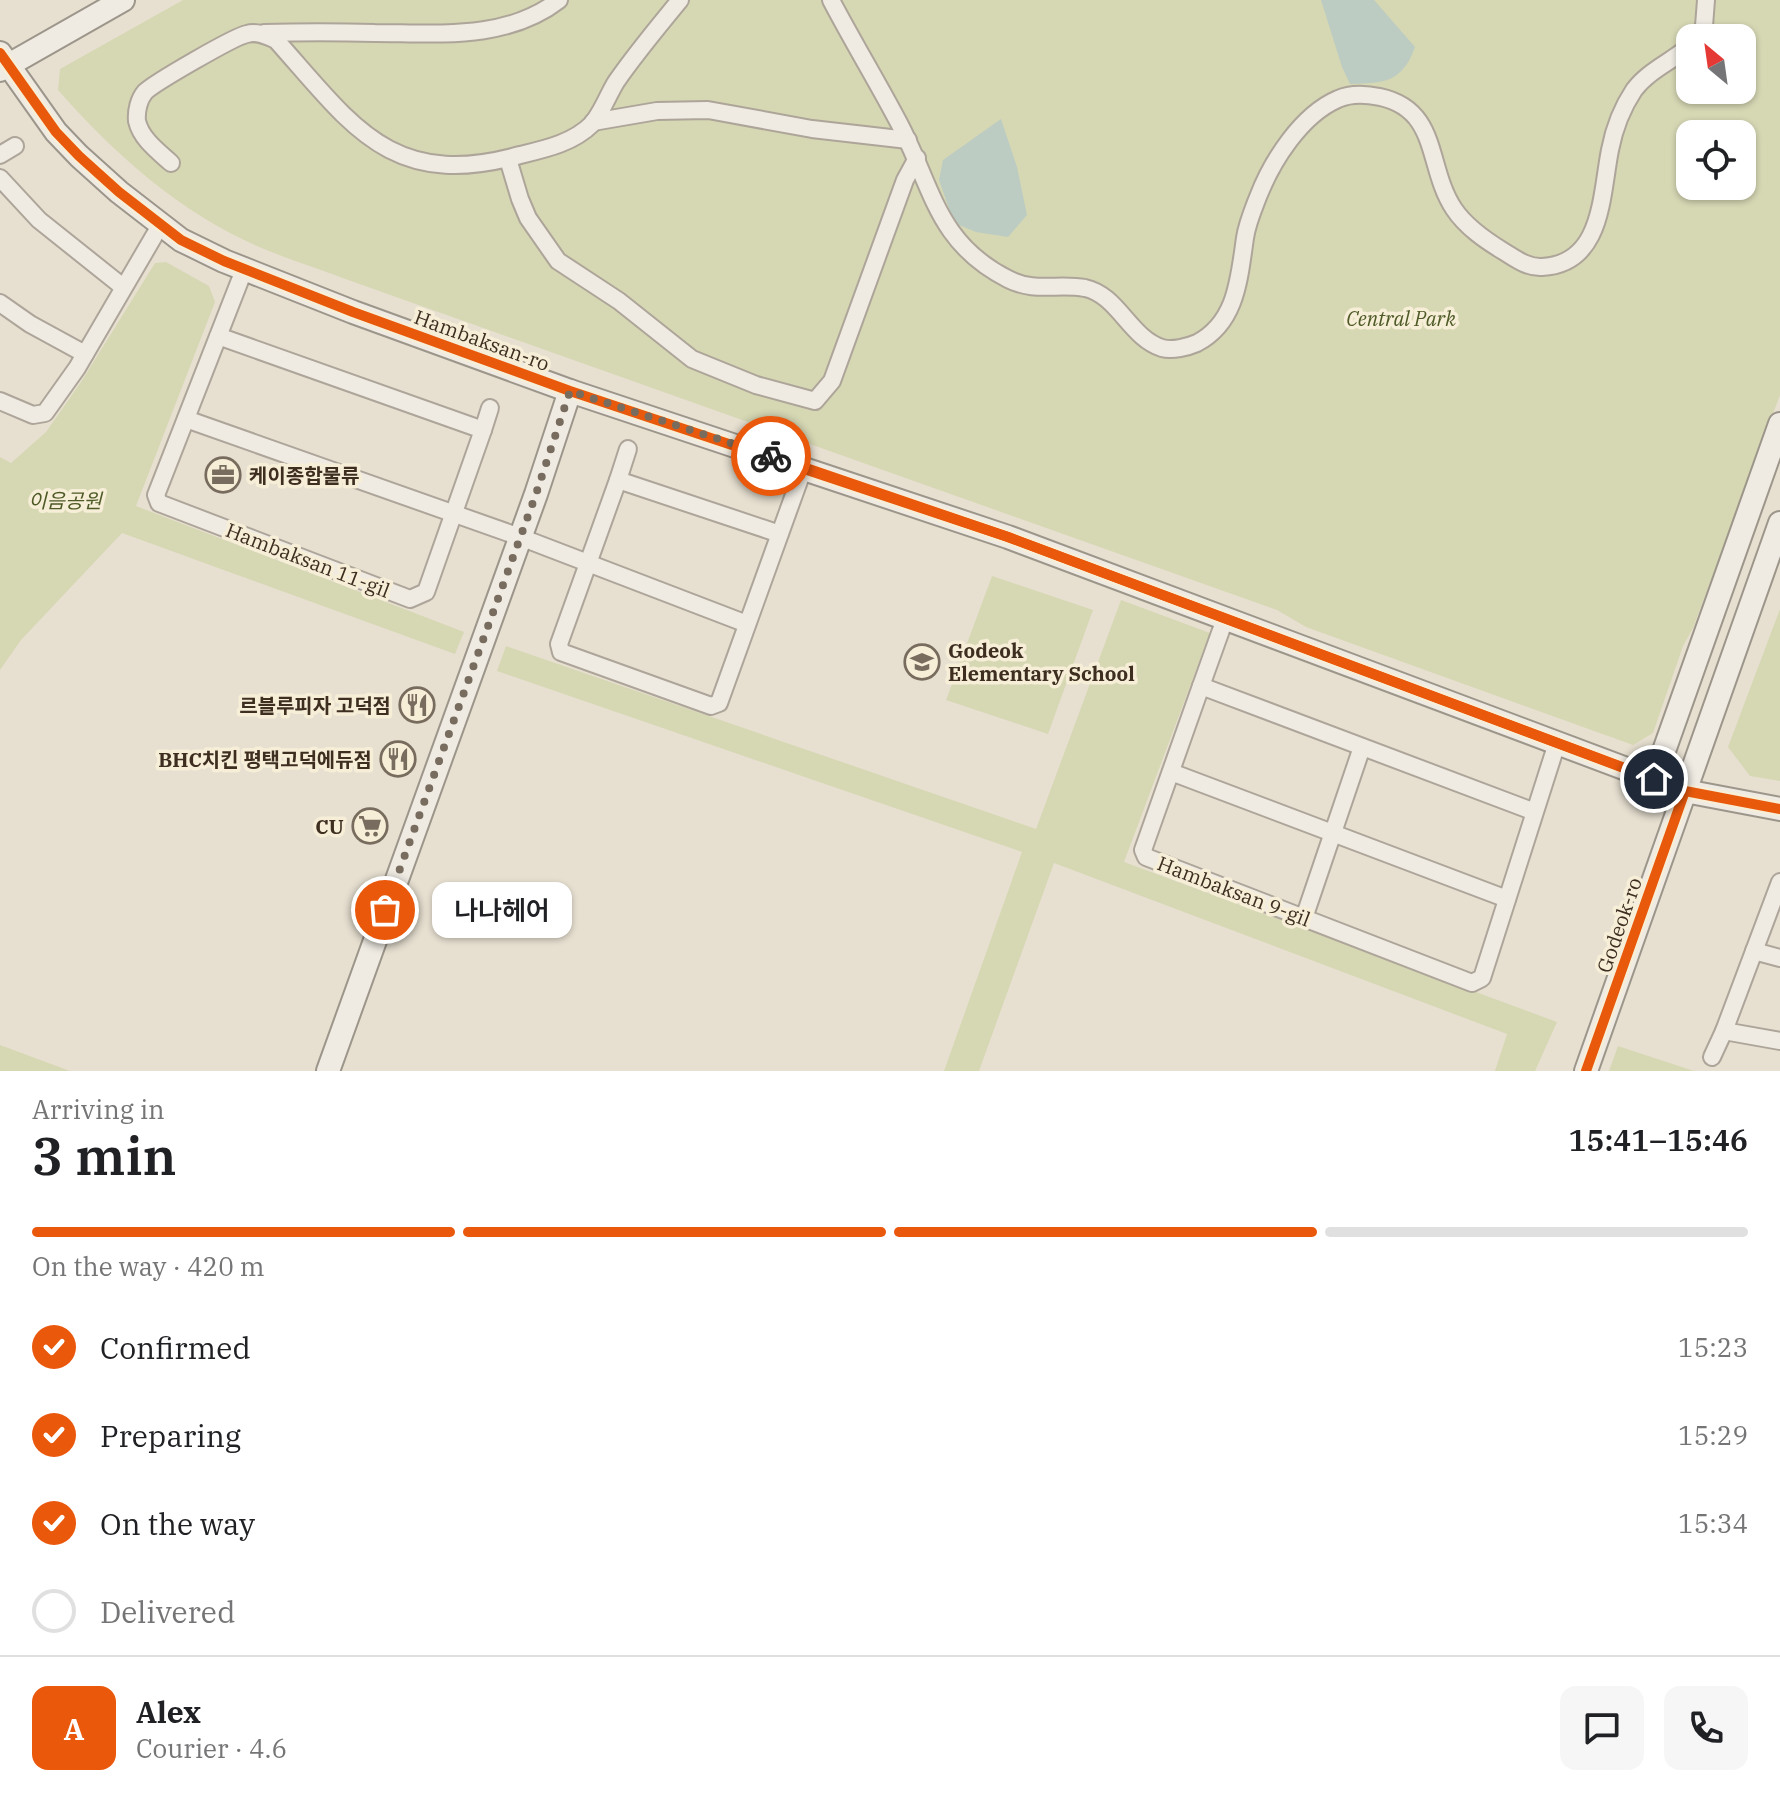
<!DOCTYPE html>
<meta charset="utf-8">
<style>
:root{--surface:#fff;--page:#f6f6f6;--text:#202124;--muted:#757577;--line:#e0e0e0;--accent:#ea580c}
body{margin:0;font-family:"IBM Plex Serif","Noto Sans KR",serif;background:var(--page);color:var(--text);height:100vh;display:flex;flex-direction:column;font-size:30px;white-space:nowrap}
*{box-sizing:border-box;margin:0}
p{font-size:26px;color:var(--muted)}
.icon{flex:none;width:44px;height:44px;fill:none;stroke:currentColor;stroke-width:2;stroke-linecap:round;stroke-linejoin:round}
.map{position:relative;height:1071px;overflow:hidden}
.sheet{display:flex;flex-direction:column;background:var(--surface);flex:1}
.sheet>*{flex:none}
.needle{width:52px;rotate:331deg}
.fabs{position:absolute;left:1676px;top:24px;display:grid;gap:16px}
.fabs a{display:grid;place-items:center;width:80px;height:80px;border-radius:16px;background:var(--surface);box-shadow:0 2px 6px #0004;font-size:40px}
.pin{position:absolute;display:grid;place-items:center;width:68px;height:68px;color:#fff;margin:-34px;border:4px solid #fff;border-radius:50%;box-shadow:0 2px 8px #0007}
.courier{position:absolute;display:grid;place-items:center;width:80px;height:80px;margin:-40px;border:6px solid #ea580c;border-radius:50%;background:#fff;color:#222;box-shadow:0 2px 10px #0007}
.bubble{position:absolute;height:56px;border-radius:16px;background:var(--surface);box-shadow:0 2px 6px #0004;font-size:26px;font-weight:600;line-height:56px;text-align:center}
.head em{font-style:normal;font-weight:600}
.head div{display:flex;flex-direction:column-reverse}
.head{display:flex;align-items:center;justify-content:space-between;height:136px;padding:0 32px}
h1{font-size:52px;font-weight:600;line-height:60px}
.bar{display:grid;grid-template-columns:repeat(4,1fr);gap:12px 8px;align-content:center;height:96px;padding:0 32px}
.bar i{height:10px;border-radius:6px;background:var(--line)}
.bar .current{background:var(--accent)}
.bar p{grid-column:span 4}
.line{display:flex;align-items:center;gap:20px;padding:0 32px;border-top:2px solid var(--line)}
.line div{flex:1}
.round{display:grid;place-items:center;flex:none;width:84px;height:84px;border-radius:16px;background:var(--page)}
ol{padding:0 32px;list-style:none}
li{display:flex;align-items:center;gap:24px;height:88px}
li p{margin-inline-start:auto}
li .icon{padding:8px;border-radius:50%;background:var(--accent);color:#fff;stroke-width:4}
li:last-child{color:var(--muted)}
li i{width:44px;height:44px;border:4px solid var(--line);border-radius:50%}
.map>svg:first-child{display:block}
.green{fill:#d6d7b3;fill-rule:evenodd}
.water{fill:#bcccc2}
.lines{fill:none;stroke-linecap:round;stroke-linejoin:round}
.street-casing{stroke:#ada599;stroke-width:20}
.secondary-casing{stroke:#9c958a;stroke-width:26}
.street{stroke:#efebe3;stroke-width:16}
.secondary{stroke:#efebe3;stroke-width:22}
.cycleway-casing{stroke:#f7eed8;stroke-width:15}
.cycleway{stroke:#e8590c;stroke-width:10}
.done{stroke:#786c5e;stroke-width:8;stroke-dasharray:0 14.4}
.route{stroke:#ea580c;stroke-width:10}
.labels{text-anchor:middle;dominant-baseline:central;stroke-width:7;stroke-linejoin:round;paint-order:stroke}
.park-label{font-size:20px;font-style:italic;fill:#4d5a26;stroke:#f7eed8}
.street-label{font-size:20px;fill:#3d2e20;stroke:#f7eed8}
.poi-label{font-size:20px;font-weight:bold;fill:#3d2e20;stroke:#f7eed8;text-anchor:end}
</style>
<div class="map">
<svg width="1780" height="1071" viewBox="0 0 1780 1071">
<rect width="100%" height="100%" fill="#e7e0d1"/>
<g class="green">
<path d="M183 0H1780V395L1693 628 1683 646 1653 733 1633 745 1306 627 1277 610 351 281C315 267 276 256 242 239 170 204 110 149 58 90L60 69ZM1690 38H1742V90H1690ZM1690 134H1742V186H1690Z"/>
<polygon points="166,262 209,286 215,302 136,506 464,632 455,654 122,533 21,640 0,670 0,457 11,463 46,432 81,382 155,263"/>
<polygon points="992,576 1093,610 1048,734 946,700"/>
<polygon points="1121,600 1210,633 1124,862 1557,1022 1535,1071 1495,1071 1507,1034 1054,863 979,1071 944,1071 1022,852 497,671 506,646 1036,829"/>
<polygon points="1780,609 1780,781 1750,776 1728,747"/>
<polygon points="0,1045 70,1071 0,1071"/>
<polygon points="1618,1046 1694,1071 1609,1071"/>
</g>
<g class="water">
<path d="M1321 0H1374L1415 47C1402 83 1384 83 1350 84L1342 67Z"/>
<polygon points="1001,119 1017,167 1027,215 1008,237 976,232 954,223 939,180 943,160"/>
</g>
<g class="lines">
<defs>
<g id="street">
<path d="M831 0C853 42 878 83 900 125 933 189 937 243 1008 279 1035 293 1057 283 1085 288 1118 295 1130 338 1162 348 1172 351 1188 347 1197 343 1237 322 1239 278 1245 238 1247 224 1253 210 1258 197 1272 161 1301 115 1338 99 1351 93 1366 94 1380 97 1440 110 1426 167 1454 209 1466 227 1485 240 1503 251 1515 258 1527 268 1542 267 1603 264 1601 195 1610 150 1614 129 1622 108 1634 90 1648 71 1672 61 1690 46"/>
<path d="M264 33C301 32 338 32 375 33 437 33 506 41 559 0"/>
<polyline points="1697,38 1704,26 1706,0"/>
<polyline points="593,122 657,111 708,110 812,129 908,140"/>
<polyline points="0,155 15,146"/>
<polyline points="508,159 520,199 528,218 558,261 619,301 692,359 756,385 815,401 832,381 905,180 917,158"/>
<path d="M171 163C159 152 141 139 137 121 136 111 139 99 145 92 154 83 235 36 247 34 257 31 267 36 276 40 352 125 391 191 520 155 545 149 573 143 592 124 602 112 608 95 616 82 636 53 658 27 680 0"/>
<polyline points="0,178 39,220 123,287"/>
<polyline points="0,303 30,324 85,354"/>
<polyline points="218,336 483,430 426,592 410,599 159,503 156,495 244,270"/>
<polyline points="0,401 33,415 45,413 77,368 161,224"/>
<polyline points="186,419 520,537 747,624"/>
<polyline points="483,430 490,408"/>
<polyline points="618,480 628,449"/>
<polyline points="780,534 618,480 559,644 561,652 711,706 719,703 804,467"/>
<polyline points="1201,686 1225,619"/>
<polyline points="1171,772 1507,899"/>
<polyline points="1535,812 1201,686 1143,850 1146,857 1472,983 1482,978 1557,743"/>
<polyline points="1780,882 1724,1031 1780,1041"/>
<polyline points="1304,918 1362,747"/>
<polyline points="1754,951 1780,958"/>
<polyline points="1712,1057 1724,1031"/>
</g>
<g id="secondary">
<polyline points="0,53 56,132 79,156 119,192 181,240 224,261 353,312 570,391 1008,537 1685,791 1780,809"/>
<polyline points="0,70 123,0"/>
<polyline points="1654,779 1780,424"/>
<polyline points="328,1071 536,494 570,391"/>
<polyline points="1586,1071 1780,523"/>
</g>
</defs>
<use href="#street" class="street-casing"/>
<use href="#secondary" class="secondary-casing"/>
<use href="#street" class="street"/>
<use href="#secondary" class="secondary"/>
<defs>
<g id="cycleway">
<polyline points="0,53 56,132 79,156 119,192 181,240 224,261 353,312 570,391 1008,537 1685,791 1780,809"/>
<polyline points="1586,1071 1685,791"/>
</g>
</defs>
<use href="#cycleway" class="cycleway-casing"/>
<use href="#cycleway" class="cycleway"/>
</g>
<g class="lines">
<polyline class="done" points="385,910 536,494 570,391 771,456"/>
<polyline class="route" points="771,456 1008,537 1654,779"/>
</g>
<defs>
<symbol id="office-ring" viewBox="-11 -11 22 22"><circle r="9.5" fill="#f7eed8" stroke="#786c5e" stroke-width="1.5"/><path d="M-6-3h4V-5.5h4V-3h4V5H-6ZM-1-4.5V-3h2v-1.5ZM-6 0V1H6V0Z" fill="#786c5e"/></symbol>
<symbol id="school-ring" viewBox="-11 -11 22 22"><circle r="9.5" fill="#f7eed8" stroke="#786c5e" stroke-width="1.5"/><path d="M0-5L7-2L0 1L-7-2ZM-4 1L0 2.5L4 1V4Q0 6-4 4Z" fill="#786c5e"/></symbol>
<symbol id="restaurant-ring" viewBox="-11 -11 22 22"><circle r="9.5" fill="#f7eed8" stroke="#786c5e" stroke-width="1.5"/><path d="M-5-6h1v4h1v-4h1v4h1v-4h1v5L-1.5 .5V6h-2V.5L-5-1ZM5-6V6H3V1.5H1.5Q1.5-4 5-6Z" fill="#786c5e"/></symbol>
<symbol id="supermarket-ring" viewBox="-11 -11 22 22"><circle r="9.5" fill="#f7eed8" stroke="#786c5e" stroke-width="1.5"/><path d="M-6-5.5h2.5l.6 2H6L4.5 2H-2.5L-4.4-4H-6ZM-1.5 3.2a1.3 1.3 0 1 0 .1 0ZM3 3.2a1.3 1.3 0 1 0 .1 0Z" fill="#786c5e"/></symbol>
</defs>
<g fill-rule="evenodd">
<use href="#office-ring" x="203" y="455" width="40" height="40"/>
<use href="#school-ring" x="902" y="642" width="40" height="40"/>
<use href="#restaurant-ring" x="397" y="685" width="40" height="40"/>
<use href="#restaurant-ring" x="378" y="739" width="40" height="40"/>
<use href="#supermarket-ring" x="350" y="806" width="40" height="40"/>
</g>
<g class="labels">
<g class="park-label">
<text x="1401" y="318">Central Park</text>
<text x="65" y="500">이음공원</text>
</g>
<g class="street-label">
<text transform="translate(482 340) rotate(20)">Hambaksan-ro</text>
<text transform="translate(308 560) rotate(21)">Hambaksan 11-gil</text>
<text transform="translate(1234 891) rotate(21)">Hambaksan 9-gil</text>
<text transform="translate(1619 925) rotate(-71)">Godeok-ro</text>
</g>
<g class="poi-label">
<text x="249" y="475" text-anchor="start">케이종합물류</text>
<text x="948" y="650" text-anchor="start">Godeok<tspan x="948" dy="23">Elementary School</tspan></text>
<text x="391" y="705">르블루피자 고덕점</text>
<text x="372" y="759">BHC치킨 평택고덕에듀점</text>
<text x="344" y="826">CU</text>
</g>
</g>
</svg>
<div class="fabs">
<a><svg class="needle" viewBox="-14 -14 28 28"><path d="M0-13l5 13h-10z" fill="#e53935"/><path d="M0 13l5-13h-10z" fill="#757577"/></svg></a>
<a><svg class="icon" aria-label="locate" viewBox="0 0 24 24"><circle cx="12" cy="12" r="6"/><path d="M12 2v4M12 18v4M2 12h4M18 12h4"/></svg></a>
</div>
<div class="pin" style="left:385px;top:910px;background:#ea580c"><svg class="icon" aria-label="bag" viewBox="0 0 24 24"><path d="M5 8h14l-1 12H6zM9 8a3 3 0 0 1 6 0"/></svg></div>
<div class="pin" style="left:1654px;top:779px;background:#1f2937"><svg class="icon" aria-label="home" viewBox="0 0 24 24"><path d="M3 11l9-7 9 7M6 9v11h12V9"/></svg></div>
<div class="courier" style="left:771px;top:456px"><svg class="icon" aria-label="bike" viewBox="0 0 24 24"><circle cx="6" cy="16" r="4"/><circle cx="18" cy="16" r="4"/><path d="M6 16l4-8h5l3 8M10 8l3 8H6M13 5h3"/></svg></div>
<div class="bubble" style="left:432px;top:882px;width:140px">나나헤어</div>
</div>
<section class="sheet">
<div class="head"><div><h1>3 min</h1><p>Arriving in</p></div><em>15:41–15:46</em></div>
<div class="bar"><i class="current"></i><i class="current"></i><i class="current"></i><i></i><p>On the way · 420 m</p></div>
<ol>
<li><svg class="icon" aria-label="check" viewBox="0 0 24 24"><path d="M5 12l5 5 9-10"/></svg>Confirmed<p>15:23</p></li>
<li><svg class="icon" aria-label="check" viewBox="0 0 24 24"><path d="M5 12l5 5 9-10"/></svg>Preparing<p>15:29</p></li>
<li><svg class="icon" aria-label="check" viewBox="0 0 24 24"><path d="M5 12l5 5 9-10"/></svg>On the way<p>15:34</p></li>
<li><i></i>Delivered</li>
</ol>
<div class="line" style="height:144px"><b class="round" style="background:var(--accent);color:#fff">A</b><div><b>Alex</b><p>Courier · 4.6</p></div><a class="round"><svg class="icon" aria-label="chat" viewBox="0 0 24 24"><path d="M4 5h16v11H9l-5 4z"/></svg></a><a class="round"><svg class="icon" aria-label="phone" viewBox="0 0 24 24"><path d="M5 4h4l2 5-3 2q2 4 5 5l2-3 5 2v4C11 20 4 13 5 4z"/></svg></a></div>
</section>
